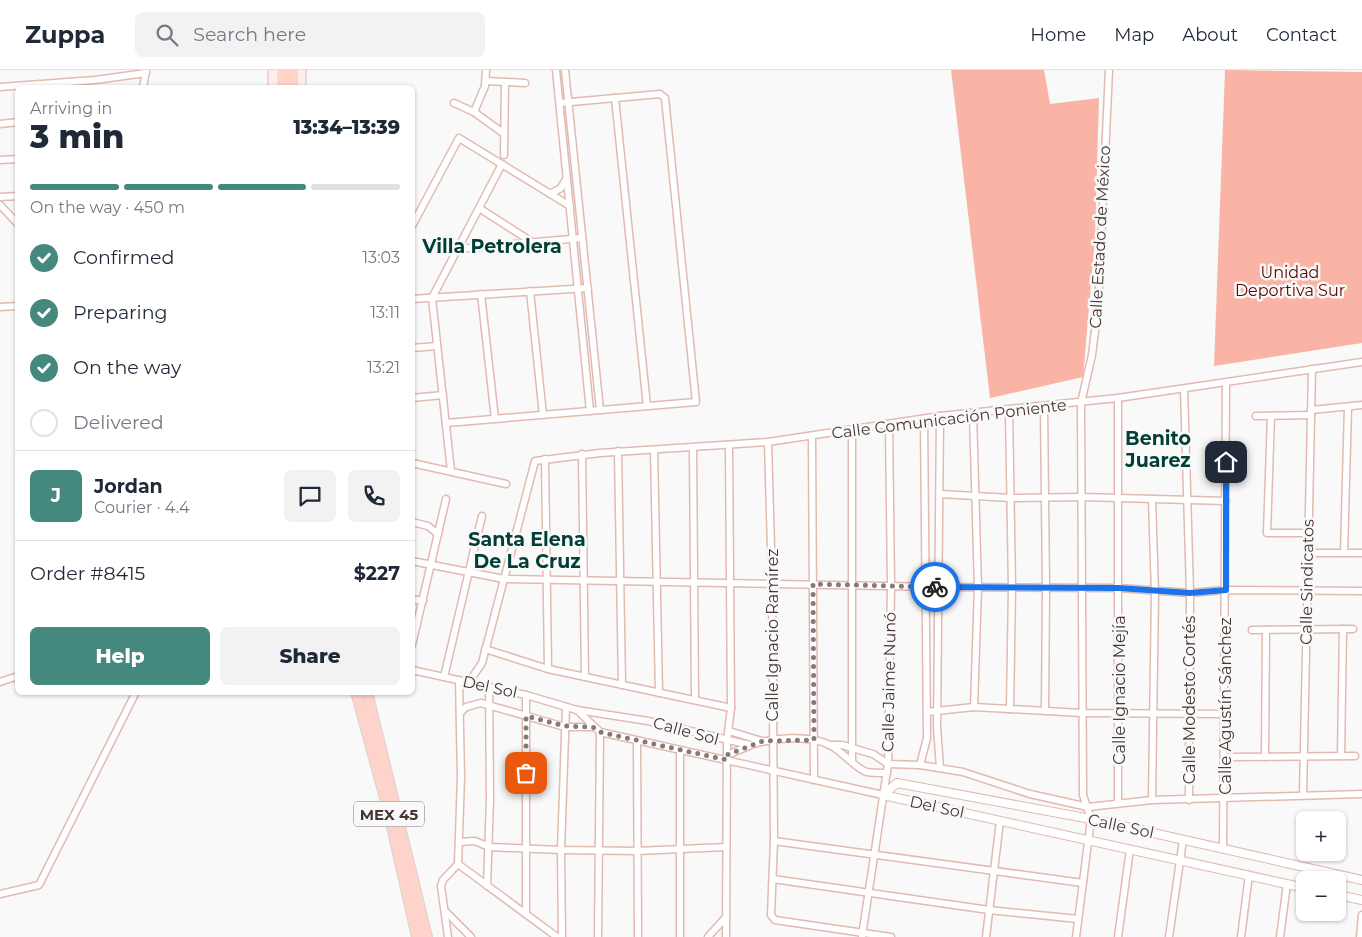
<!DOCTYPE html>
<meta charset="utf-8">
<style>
:root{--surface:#fff;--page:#f2f2f3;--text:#1f2937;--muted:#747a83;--line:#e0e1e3;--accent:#45897e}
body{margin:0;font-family:Montserrat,sans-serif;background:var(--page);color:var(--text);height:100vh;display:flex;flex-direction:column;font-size:19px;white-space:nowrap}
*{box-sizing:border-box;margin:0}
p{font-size:16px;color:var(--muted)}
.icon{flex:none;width:28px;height:28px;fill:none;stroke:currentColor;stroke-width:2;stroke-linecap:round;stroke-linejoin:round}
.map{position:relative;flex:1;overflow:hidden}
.sheet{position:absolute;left:15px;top:15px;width:400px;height:610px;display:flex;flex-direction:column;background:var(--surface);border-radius:8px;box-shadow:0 1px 4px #0004}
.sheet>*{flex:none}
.fabs{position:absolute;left:1296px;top:741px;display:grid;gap:10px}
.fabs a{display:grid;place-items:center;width:50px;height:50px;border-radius:8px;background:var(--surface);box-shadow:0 1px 4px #0004;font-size:25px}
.pin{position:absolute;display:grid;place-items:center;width:42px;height:42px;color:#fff;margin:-21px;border-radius:10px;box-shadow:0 2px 8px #0006}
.courier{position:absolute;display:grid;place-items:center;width:50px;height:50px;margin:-25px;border:4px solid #1a73e8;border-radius:50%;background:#fff;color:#222;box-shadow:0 1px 6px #0007}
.head em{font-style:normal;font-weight:800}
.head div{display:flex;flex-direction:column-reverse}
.head{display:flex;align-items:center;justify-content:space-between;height:85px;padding:0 15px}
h1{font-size:32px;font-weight:800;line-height:38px}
.bar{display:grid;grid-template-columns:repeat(4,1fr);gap:8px 5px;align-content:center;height:60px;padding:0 15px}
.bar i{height:6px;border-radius:4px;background:var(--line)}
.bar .current{background:var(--accent)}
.bar p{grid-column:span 4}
.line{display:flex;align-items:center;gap:12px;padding:0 15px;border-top:1px solid var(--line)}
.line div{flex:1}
.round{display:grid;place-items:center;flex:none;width:52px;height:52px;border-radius:8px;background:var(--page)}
ol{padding:0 15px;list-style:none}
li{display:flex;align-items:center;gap:15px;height:55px}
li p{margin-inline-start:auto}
li .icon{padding:5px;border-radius:50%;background:var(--accent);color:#fff;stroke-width:4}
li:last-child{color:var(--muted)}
li i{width:28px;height:28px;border:2px solid var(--line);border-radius:50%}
.button{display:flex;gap:10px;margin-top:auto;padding:10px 15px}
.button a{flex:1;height:58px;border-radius:8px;background:var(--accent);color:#fff;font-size:20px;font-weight:800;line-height:58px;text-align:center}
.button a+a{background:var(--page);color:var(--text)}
header{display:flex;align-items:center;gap:30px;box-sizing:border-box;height:70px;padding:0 25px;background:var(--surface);border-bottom:1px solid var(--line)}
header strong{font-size:24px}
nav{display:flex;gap:28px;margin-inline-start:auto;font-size:18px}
.search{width:350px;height:45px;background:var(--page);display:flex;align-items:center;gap:12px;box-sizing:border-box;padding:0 18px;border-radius:8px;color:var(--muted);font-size:19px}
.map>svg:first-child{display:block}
.green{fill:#f9b4a6}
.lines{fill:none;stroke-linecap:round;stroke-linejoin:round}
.minor-casing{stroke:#e2bab1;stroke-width:9}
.tertiary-casing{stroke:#e2bab1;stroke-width:10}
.secondary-casing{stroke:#e2bab1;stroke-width:11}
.trunk-casing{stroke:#d6d3d2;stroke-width:12}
.minor{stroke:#fff;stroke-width:6}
.tertiary{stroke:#fff;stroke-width:8}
.secondary{stroke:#feeeeb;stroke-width:9}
.trunk{stroke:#fed3ca;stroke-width:10}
.done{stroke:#857a78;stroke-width:5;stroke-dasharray:0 9}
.route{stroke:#1a73e8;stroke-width:6}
.labels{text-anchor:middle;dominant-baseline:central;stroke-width:5;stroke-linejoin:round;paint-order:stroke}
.shield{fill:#f9f9f9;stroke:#7c706e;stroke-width:1}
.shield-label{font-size:15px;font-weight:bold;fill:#463632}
.street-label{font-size:16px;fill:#463632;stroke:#f9f9f9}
.park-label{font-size:16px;fill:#5f0600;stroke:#f9f9f9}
.quarter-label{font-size:19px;font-weight:bold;fill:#003f38;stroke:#f9f9f9}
</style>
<header>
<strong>Zuppa</strong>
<div class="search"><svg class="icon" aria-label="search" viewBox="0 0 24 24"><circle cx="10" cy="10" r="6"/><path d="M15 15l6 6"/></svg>Search here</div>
<nav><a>Home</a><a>Map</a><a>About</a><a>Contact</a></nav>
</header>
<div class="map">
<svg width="1362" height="867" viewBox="0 0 1362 867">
<rect width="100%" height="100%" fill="#f9f9f9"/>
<g class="green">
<polygon points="951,0 1044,0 1050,34 1099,28 1095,168 1083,307 990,328"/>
<polygon points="1225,0 1362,2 1362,273 1214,296"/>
</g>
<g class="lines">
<defs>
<g id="minor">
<polyline points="556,0 590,341"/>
<polyline points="565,0 600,340"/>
<polyline points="487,11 525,13"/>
<polyline points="0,17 95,10 146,3"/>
<polyline points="143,18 146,0"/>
<polyline points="615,28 647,336"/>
<polyline points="454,33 474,42 503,63"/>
<polyline points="474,42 485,16 486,0"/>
<polyline points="0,54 18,52"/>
<polyline points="504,85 505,12"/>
<polyline points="0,90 18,89"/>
<polyline points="550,124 561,118 566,109"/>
<polyline points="0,127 18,126"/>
<polyline points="0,135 18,154"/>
<polyline points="479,138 532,172"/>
<polyline points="412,156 459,68 570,136"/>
<polyline points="457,179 582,168"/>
<polyline points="530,221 543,345"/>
<polyline points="481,224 495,349"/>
<polyline points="412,229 588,218"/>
<polyline points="0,237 18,236"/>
<polyline points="412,278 437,276"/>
<polyline points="1184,319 1190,523 1189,730"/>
<polyline points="412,328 443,325"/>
<polyline points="1118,328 1118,732"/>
<polyline points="1044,337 1046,518 1045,641"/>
<polyline points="1009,340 1012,518 1010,639"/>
<polyline points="1311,340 1362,335"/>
<polyline points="973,344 978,517 974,637"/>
<polyline points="1256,346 1311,345"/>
<polyline points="1271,346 1267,463 1308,463"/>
<polyline points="446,353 696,332 665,28 660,24 560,33"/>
<polyline points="812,366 814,710"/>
<polyline points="768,372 772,513 774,771 771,845 775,850 891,867"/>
<polyline points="693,378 695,630"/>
<polyline points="654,380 659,623"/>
<polyline points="618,381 622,615"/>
<polyline points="582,384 585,607"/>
<polyline points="545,389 548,599"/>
<polyline points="412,393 506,414"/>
<polyline points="451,401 432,228 502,94"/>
<polyline points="940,424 1011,428 1082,427 1226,431"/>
<polyline points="1152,429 1155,522 1152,730"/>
<polyline points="412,452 428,456 438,464"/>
<polyline points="1308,483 1361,483"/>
<polyline points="1344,483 1348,337"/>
<polyline points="412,491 504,509 939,517 1119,518 1190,523 1225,520 1362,521"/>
<polyline points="412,529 423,531"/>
<polyline points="1252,560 1353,559"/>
<polyline points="412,575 446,429"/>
<polyline points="485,579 548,599 731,638"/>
<path d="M412 600 526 625 577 640 648 651 750 675C772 668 808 664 830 675 842 681 857 700 867 702 873 703 880 703 887 703"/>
<polyline points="444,607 482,446"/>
<polyline points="0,612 18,606"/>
<polyline points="469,612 482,593 535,391 600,383 768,372 940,346 1118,328 1362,292"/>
<polyline points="577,640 600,662 883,725"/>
<polyline points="927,642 974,637 1082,643 1225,644"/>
<polyline points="460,643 466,637 481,633 565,657 593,657"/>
<polyline points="729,661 762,671"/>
<polyline points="637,671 638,867"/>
<polyline points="829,675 842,675 873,684 888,694 920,695 963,702 1030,724 1088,737 1152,730 1362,724"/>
<polyline points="727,685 749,676"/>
<polyline points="1341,686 1343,559"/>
<polyline points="1225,687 1355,686"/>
<polyline points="1265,687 1266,560"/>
<polyline points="852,690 852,360"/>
<polyline points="920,695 927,668 924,349"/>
<polyline points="940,698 937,657 940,346"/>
<polyline points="1303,725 1312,299"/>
<polyline points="774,771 1083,813"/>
<polyline points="459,772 475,771 489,777 561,780 637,781 726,777"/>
<polyline points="1223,779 1226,313"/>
<polyline points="458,794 461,707 459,610"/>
<polyline points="458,794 557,867"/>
<polyline points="773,809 989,840 1078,849"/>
<polyline points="487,816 490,729 489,616"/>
<polyline points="0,824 39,815 136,622"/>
<polyline points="446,842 471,867"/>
<polyline points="526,844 526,625"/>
<polyline points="862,866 888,694 891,516 889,354"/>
<polyline points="448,867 441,816 443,810 458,794"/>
<polyline points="562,867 561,780 566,637"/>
<polyline points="598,867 600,662"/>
<polyline points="680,867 680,681"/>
<polyline points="708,867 726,847"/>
<polyline points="726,867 727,671 731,638 729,375"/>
<polyline points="986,867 1000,751"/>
<polyline points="1076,867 1091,749 1083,725 1081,333 1092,285 1098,237 1109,0"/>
<polyline points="1118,867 1130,779"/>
<polyline points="1169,867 1183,770"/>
<polyline points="1241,867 1249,805"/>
<polyline points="1280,867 1287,814"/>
<polyline points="1360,867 1362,845"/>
</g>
<g id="tertiary">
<polyline points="1305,818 883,725 897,713 1091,749 1362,810"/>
<polyline points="1338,825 1362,830"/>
</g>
<g id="secondary">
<polyline points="273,0 273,18"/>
<polyline points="301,0 301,18"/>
</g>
<g id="trunk">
<polyline points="283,18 283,0"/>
<polyline points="293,18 293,0"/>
<polyline points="356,622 388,739 417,867"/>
<polyline points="367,622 427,867"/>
</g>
</defs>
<use href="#minor" class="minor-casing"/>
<use href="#tertiary" class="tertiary-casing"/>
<use href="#secondary" class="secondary-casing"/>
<use href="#trunk" class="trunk-casing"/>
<use href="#minor" class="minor"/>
<use href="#tertiary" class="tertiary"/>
<use href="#secondary" class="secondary"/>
<use href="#trunk" class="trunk"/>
</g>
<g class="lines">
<polyline class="done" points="526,703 526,646 565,656 593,657 600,662 613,665 727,690 727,685 763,671 814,670 813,514 935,517"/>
<polyline class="route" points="935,517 1119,518 1190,523 1226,520 1226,392"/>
</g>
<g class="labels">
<rect class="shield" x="354" y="731.5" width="70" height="25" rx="4"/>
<g class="shield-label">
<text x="389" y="744">MEX 45</text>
</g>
<g class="street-label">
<text transform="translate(1100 167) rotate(-87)">Calle Estado de México</text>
<text transform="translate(949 349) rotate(-7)">Calle Comunicación Poniente</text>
<text transform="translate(1307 512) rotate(-89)">Calle Sindicatos</text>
<text transform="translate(772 565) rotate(-90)">Calle Ignacio Ramírez</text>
<text transform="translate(889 612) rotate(-89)">Calle Jaime Nunó</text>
<text transform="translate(490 617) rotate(12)">Del Sol</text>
<text transform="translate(1119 620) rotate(-90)">Calle Ignacio Mejía</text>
<text transform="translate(1189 630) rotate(-90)">Calle Modesto Cortés</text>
<text transform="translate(1225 636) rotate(-90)">Calle Agustín Sánchez</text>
<text transform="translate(686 661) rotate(15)">Calle Sol</text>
<text transform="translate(937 737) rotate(12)">Del Sol</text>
<text transform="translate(1121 756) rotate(12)">Calle Sol</text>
</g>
<g class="park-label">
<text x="1290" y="202">Unidad<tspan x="1290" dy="18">Deportiva Sur</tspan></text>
</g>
<g class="quarter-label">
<text x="492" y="176">Villa Petrolera</text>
<text x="1158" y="368">Benito<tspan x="1158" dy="22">Juarez</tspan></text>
<text x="527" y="469">Santa Elena<tspan x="527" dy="22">De La Cruz</tspan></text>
</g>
</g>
</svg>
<div class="fabs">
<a>+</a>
<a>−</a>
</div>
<div class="pin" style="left:526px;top:703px;background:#ea580c"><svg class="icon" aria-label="bag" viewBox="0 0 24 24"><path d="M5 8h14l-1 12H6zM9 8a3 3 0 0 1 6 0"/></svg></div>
<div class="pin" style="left:1226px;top:392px;background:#1f2937"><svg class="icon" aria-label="home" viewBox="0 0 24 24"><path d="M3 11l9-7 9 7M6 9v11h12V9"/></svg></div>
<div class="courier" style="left:935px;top:517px"><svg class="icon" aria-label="bike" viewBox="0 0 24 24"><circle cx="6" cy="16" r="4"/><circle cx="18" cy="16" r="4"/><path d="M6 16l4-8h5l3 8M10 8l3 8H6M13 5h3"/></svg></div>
<section class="sheet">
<div class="head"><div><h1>3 min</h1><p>Arriving in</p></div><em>13:34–13:39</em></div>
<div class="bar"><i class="current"></i><i class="current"></i><i class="current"></i><i></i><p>On the way · 450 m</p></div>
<ol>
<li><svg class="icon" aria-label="check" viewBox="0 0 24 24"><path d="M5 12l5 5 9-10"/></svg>Confirmed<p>13:03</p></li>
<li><svg class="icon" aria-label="check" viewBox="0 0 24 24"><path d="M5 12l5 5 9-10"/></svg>Preparing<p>13:11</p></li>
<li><svg class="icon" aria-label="check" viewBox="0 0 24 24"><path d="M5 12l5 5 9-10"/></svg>On the way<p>13:21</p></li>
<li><i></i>Delivered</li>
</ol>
<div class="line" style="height:90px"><b class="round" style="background:var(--accent);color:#fff">J</b><div><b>Jordan</b><p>Courier · 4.4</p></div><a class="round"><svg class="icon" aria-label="chat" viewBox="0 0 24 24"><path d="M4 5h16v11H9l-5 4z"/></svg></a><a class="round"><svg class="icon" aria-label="phone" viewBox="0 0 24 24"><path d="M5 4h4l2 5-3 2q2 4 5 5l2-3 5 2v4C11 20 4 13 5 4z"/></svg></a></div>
<div class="line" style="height:65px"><div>Order #8415</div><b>$227</b></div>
<div class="button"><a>Help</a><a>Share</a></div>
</section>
</div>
